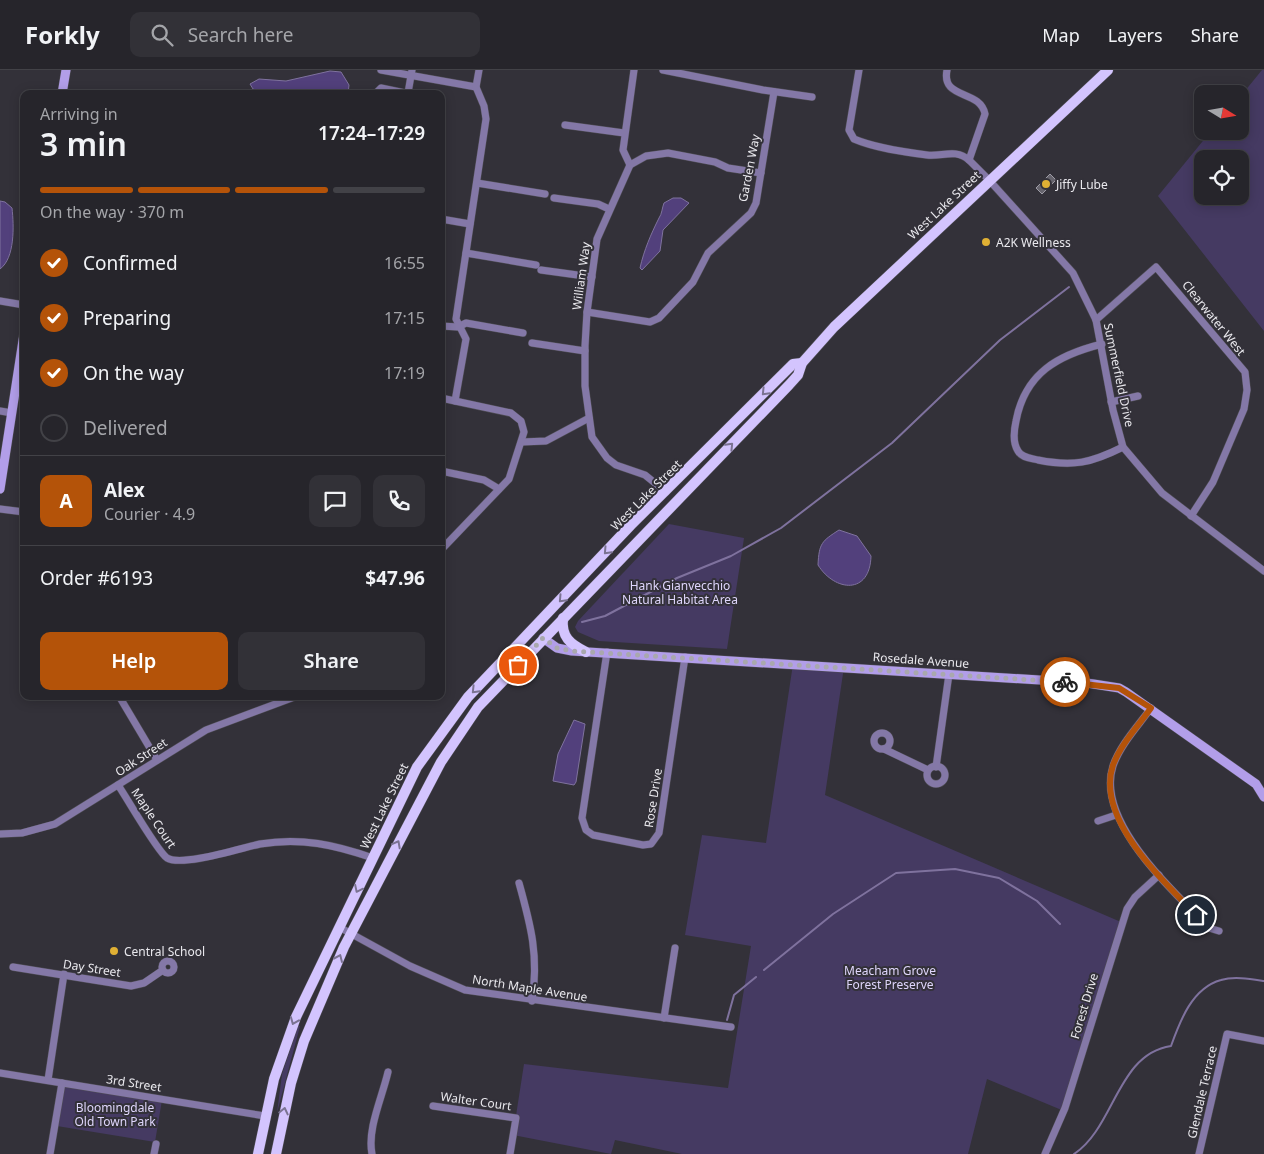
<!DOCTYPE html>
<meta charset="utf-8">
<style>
:root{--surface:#26252b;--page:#323137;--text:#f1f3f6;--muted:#a4a5a9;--line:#424247;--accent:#b45309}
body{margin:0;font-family:"Noto Sans",sans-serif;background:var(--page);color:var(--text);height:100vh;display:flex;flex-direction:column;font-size:19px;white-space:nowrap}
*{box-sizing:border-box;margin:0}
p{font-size:16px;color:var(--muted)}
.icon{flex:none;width:28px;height:28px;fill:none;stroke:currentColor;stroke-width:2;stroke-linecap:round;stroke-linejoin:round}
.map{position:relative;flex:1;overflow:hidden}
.details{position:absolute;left:20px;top:20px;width:425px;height:610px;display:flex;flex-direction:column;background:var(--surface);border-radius:10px;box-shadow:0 2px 12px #0003,0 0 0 1px var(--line)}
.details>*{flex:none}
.needle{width:32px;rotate:101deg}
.controls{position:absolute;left:1194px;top:15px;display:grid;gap:10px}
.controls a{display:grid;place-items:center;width:55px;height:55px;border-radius:10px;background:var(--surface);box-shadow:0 2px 12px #0003,0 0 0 1px var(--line);font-size:25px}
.pin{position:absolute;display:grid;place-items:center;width:42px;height:42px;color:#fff;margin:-21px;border:2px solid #fff;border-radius:50%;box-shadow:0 1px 5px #0007}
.courier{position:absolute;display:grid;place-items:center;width:50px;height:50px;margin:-25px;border:4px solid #b45309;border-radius:50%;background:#fff;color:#222;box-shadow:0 1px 6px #0007}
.summary em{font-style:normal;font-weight:600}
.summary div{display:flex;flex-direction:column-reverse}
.summary{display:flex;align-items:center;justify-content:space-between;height:85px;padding:0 20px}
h1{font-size:32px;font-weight:600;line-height:38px}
.bar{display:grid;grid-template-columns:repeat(4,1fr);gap:8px 5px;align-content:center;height:60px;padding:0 20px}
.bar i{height:6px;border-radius:4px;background:var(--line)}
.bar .current{background:var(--accent)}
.bar p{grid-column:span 4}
.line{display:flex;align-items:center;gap:12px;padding:0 20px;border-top:1px solid var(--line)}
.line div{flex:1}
.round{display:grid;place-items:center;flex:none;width:52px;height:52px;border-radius:10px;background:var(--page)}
ol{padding:0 20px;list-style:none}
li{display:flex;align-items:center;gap:15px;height:55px}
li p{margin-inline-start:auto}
li .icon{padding:5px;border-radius:50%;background:var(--accent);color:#fff;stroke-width:4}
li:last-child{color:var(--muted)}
li i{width:28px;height:28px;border:2px solid var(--line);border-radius:50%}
.button{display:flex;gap:10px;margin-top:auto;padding:10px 20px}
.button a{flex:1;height:58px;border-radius:10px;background:var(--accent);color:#fff;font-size:20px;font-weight:600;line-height:58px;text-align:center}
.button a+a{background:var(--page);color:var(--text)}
header{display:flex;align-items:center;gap:30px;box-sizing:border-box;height:70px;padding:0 25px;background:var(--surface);border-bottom:1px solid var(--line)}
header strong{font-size:24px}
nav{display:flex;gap:28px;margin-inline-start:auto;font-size:18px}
.search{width:350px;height:45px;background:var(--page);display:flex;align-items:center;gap:12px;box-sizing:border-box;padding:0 18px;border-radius:10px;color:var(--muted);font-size:19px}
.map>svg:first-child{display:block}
.green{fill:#453a62;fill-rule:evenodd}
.water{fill:#52407c;stroke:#7f729e}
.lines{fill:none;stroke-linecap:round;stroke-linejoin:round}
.stream{stroke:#7f729e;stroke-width:2}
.building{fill:#66646d;stroke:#9d9ba5}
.street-casing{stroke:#504e56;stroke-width:8}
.secondary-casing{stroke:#504e56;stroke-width:10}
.primary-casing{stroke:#504e56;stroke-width:11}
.street{stroke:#8478a7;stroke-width:7}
.secondary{stroke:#b29ee9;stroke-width:9}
.primary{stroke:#d3c4fe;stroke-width:10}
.oneway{stroke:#7b7392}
.done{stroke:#a9a8ae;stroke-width:5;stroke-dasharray:0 9}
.route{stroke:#b45309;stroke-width:6}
.poi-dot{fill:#e0b034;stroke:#333139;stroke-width:2}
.labels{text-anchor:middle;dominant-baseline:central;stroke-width:4;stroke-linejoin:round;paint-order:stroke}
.street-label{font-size:12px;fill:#e9e8ed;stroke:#333139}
.poi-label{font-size:12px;fill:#e9e8ed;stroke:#333139;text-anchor:start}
.park-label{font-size:12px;fill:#dfd6fc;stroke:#333139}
</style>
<header>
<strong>Forkly</strong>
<div class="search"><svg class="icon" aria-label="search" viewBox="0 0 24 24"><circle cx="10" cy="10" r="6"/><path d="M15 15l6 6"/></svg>Search here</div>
<nav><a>Map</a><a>Layers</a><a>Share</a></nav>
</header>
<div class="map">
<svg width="1264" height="1084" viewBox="0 0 1264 1084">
<rect width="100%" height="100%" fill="#333139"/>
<g class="green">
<path d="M1262 0H1264V261L1158 126 1211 61H1240V27ZM1202 89H1240V126H1202Z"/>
<polygon points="669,454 744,468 727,579 599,571 578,562 575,557 578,551"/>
<polygon points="793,594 844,597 825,725 1121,852 1064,1041 987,1009 968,1084 682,1084 615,1070 611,1084 513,1065 524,994 728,1018 751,876 685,865 702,765 766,773"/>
<polygon points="298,956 300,956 277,1043 282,1004"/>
<polygon points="64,1015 162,1030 155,1072 57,1056"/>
</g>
<g class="water">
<polygon points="330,1 341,2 349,15 348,24 263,24 253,19 250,14 259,9 286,11"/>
<path d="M673 128H681L689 133 663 160 660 181 642 200 640 198C644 180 651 164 659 148 662 144 662 138 664 133Z"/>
<path d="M0 131 5 132 12 138C14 156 15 188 0 199Z"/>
<path d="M839 460 857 466 871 486C870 525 835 522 818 495 819 473 822 471 839 460Z"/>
<polygon points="574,650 585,654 576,712 574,715 553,711 558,684"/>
</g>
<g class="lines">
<g class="stream">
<polyline points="582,552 605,546 677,508 731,486 781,458 892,373 1000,270 1069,217"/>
<polyline points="764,900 833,844 896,803 955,799 999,808 1037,831 1060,854"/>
<polyline points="727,950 734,925 756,907"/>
<path d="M1074 1084C1115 1057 1117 984 1171 976 1180 951 1192 918 1221 910 1234 906 1251 909 1264 911"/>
</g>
</g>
<polygon class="building" points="1050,104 1056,110 1042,124 1036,118"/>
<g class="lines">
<defs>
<g id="street">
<polyline points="381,0 476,17"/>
<polyline points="663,0 763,20 812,27"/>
<path d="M859 0 849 60 854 69C875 78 904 82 927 85 942 87 955 78 969 90"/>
<path d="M947 0C941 30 980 19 985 44L969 90 989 110 1073 203 1096 250 1113 340 1123 377 1162 423 1264 501"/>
<polyline points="408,23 412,0"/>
<polyline points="375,24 381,18 410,24"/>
<polyline points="565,55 624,63"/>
<polyline points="630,95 623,80 634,0"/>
<polyline points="477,113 545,124"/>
<polyline points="554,128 598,134 609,139"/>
<polyline points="441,149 470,154"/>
<polyline points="466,183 536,195"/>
<polyline points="541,200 592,207"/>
<polyline points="0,231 24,235"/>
<polyline points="587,242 650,252 659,248 693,212 708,183 751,143 756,133 774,22"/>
<polyline points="1096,250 1156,197 1245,302 1247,320 1244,339 1213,412 1191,446"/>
<polyline points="441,256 458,257 466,253 523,263"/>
<polyline points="532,273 585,281"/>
<path d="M1102 274C1058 285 1025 303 1016 351 1014 360 1012 372 1018 381 1022 388 1031 388 1038 390 1073 397 1091 393 1123 377"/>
<polyline points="441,328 511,343 521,351 524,362 509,409 441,480"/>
<polyline points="455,331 466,269 456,249 486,49 484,36 476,17 479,0"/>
<polyline points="1111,332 1138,326"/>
<polyline points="0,341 12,343"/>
<polyline points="522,372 546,371 589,348"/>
<polyline points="441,401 484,410 499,419"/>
<polyline points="666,422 645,405 616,395 607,388 592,367 585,316 585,276 587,242 597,169 630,95 646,86 668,83 715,92 728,98 761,103"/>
<polyline points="0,439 24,442"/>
<polyline points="607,582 582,748 586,760 593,765 643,775 651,774 659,763 685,587"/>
<polyline points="119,626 157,690"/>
<path d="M1151 638C1138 656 1120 675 1113 696 1095 752 1174 821 1209 858L1219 861"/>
<circle cx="882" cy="671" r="8"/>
<polyline points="884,679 928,700"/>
<circle cx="936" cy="705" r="9"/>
<polyline points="936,697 949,604"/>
<path d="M118 715C127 728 157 781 167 788 182 797 241 778 260 774 301 767 335 775 373 788"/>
<polyline points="1098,751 1116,745"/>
<polyline points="0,764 22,763 55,754 206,660 297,626"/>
<path d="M519 813C531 856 539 886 532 931"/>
<polyline points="339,857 410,896 465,920 731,957"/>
<circle cx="168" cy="897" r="6"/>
<polyline points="13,897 131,916 144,913 163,900"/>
<polyline points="664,948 675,878"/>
<polyline points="0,1003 265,1046"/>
<polyline points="48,1010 64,904"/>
<polyline points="433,1036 516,1048 510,1084"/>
<polyline points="50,1084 62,1013"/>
<polyline points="154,1084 156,1074"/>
<path d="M372 1084C367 1059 382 1028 388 1002"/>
<polyline points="1045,1084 1065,1038 1127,839 1135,827 1159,805"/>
<polyline points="1199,1084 1227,964 1264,971"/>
</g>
<g id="secondary">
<polyline points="62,24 66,0"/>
<polyline points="0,419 24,264"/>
<polyline points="543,568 557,578 572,581 1087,613 1119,618 1126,622 1256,714 1264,727"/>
</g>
<g id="primary">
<path d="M563 548C561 567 570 574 586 582"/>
<polyline points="258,1084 274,1009 296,947 417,697 468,627 631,455 793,294 802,293"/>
<polyline points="276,1084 291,1013 304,971 344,877 441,692 478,637 789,315 798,305 802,293 834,257 1108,0"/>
</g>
</defs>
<use href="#street" class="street-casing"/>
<use href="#secondary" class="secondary-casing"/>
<use href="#primary" class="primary-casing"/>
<use href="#street" class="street"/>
<use href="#secondary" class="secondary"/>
<use href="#primary" class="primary"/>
</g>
<defs><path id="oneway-chevron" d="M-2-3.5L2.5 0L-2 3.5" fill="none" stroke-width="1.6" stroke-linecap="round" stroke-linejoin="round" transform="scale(1.25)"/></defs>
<g class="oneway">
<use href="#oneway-chevron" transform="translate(765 322) rotate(134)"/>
<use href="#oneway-chevron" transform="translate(730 376) rotate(-46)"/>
<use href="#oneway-chevron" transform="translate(607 481) rotate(133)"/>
<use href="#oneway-chevron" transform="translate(562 529) rotate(133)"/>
<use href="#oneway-chevron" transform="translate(475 620) rotate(134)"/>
<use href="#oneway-chevron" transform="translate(397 774) rotate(-62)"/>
<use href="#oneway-chevron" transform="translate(358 819) rotate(116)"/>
<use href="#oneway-chevron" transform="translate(339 888) rotate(-66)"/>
<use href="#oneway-chevron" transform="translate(294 951) rotate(112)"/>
<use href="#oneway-chevron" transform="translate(284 1041) rotate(-77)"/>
</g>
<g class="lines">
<polyline class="done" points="518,595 543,568 557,578 572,581 1065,612"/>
<path class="route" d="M1065 612 1119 618 1151 638C1138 656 1121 674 1113 695 1095 749 1163 810 1196 845"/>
</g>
<g class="poi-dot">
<circle cx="1046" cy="114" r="5"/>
<circle cx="986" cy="172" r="5"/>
<circle cx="114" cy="881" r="5"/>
</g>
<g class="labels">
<g class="street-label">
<text transform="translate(749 98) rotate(-79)">Garden Way</text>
<text transform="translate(944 135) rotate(-43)">West Lake Street</text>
<text transform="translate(581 206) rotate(-82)">William Way</text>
<text transform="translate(1214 248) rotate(51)">Clearwater West</text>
<text transform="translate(1119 305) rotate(78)">Summerfield Drive</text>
<text transform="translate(646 425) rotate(-45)">West Lake Street</text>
<text transform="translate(921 590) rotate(4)">Rosedale Avenue</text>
<text transform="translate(141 687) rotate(-33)">Oak Street</text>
<text transform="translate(653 728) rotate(-81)">Rose Drive</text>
<text transform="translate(384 736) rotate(-64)">West Lake Street</text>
<text transform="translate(154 748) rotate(56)">Maple Court</text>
<text transform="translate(92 898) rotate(9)">Day Street</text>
<text transform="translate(530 918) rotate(9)">North Maple Avenue</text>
<text transform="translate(1084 936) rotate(-73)">Forest Drive</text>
<text transform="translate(134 1013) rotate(9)">3rd Street</text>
<text transform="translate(1202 1022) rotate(-77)">Glendale Terrace</text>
<text transform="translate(476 1031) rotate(8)">Walter Court</text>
</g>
<g class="poi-label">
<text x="1056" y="114">Jiffy Lube</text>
<text x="996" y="172">A2K Wellness</text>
<text x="124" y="881">Central School</text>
</g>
<g class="park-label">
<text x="680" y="515">Hank Gianvecchio<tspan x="680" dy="14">Natural Habitat Area</tspan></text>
<text x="890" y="900">Meacham Grove<tspan x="890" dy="14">Forest Preserve</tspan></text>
<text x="115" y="1037">Bloomingdale<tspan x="115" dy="14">Old Town Park</tspan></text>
</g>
</g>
</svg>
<div class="controls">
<a><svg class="needle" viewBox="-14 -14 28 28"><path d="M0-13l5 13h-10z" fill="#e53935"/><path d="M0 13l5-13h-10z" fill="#a4a5a9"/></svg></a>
<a><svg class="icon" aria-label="locate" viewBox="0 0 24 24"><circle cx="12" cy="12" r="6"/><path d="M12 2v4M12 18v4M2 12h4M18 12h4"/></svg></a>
</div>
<div class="pin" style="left:518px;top:595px;background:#ea580c"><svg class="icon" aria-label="bag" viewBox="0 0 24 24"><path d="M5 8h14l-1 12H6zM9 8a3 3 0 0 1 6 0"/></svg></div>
<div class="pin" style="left:1196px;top:845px;background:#1f2937"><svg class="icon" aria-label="home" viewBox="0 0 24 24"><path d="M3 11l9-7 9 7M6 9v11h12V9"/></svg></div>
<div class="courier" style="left:1065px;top:612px"><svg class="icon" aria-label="bike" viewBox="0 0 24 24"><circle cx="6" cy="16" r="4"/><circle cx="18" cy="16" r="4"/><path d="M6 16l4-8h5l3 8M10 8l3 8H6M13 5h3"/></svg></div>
<section class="details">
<div class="summary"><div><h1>3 min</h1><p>Arriving in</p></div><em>17:24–17:29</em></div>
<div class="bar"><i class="current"></i><i class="current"></i><i class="current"></i><i></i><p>On the way · 370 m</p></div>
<ol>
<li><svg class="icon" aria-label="check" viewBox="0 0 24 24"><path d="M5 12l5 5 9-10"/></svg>Confirmed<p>16:55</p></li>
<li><svg class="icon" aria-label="check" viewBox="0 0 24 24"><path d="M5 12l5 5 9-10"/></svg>Preparing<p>17:15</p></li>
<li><svg class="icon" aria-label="check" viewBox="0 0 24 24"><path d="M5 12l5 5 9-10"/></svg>On the way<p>17:19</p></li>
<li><i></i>Delivered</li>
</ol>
<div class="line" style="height:90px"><b class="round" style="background:var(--accent);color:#fff">A</b><div><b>Alex</b><p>Courier · 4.9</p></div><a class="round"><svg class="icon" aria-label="chat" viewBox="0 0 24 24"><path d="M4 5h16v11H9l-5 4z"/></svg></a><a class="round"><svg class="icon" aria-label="phone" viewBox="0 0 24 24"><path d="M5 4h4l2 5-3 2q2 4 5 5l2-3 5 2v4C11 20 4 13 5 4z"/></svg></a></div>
<div class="line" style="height:65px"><div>Order #6193</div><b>$47.96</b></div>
<div class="button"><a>Help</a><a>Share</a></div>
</section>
</div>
